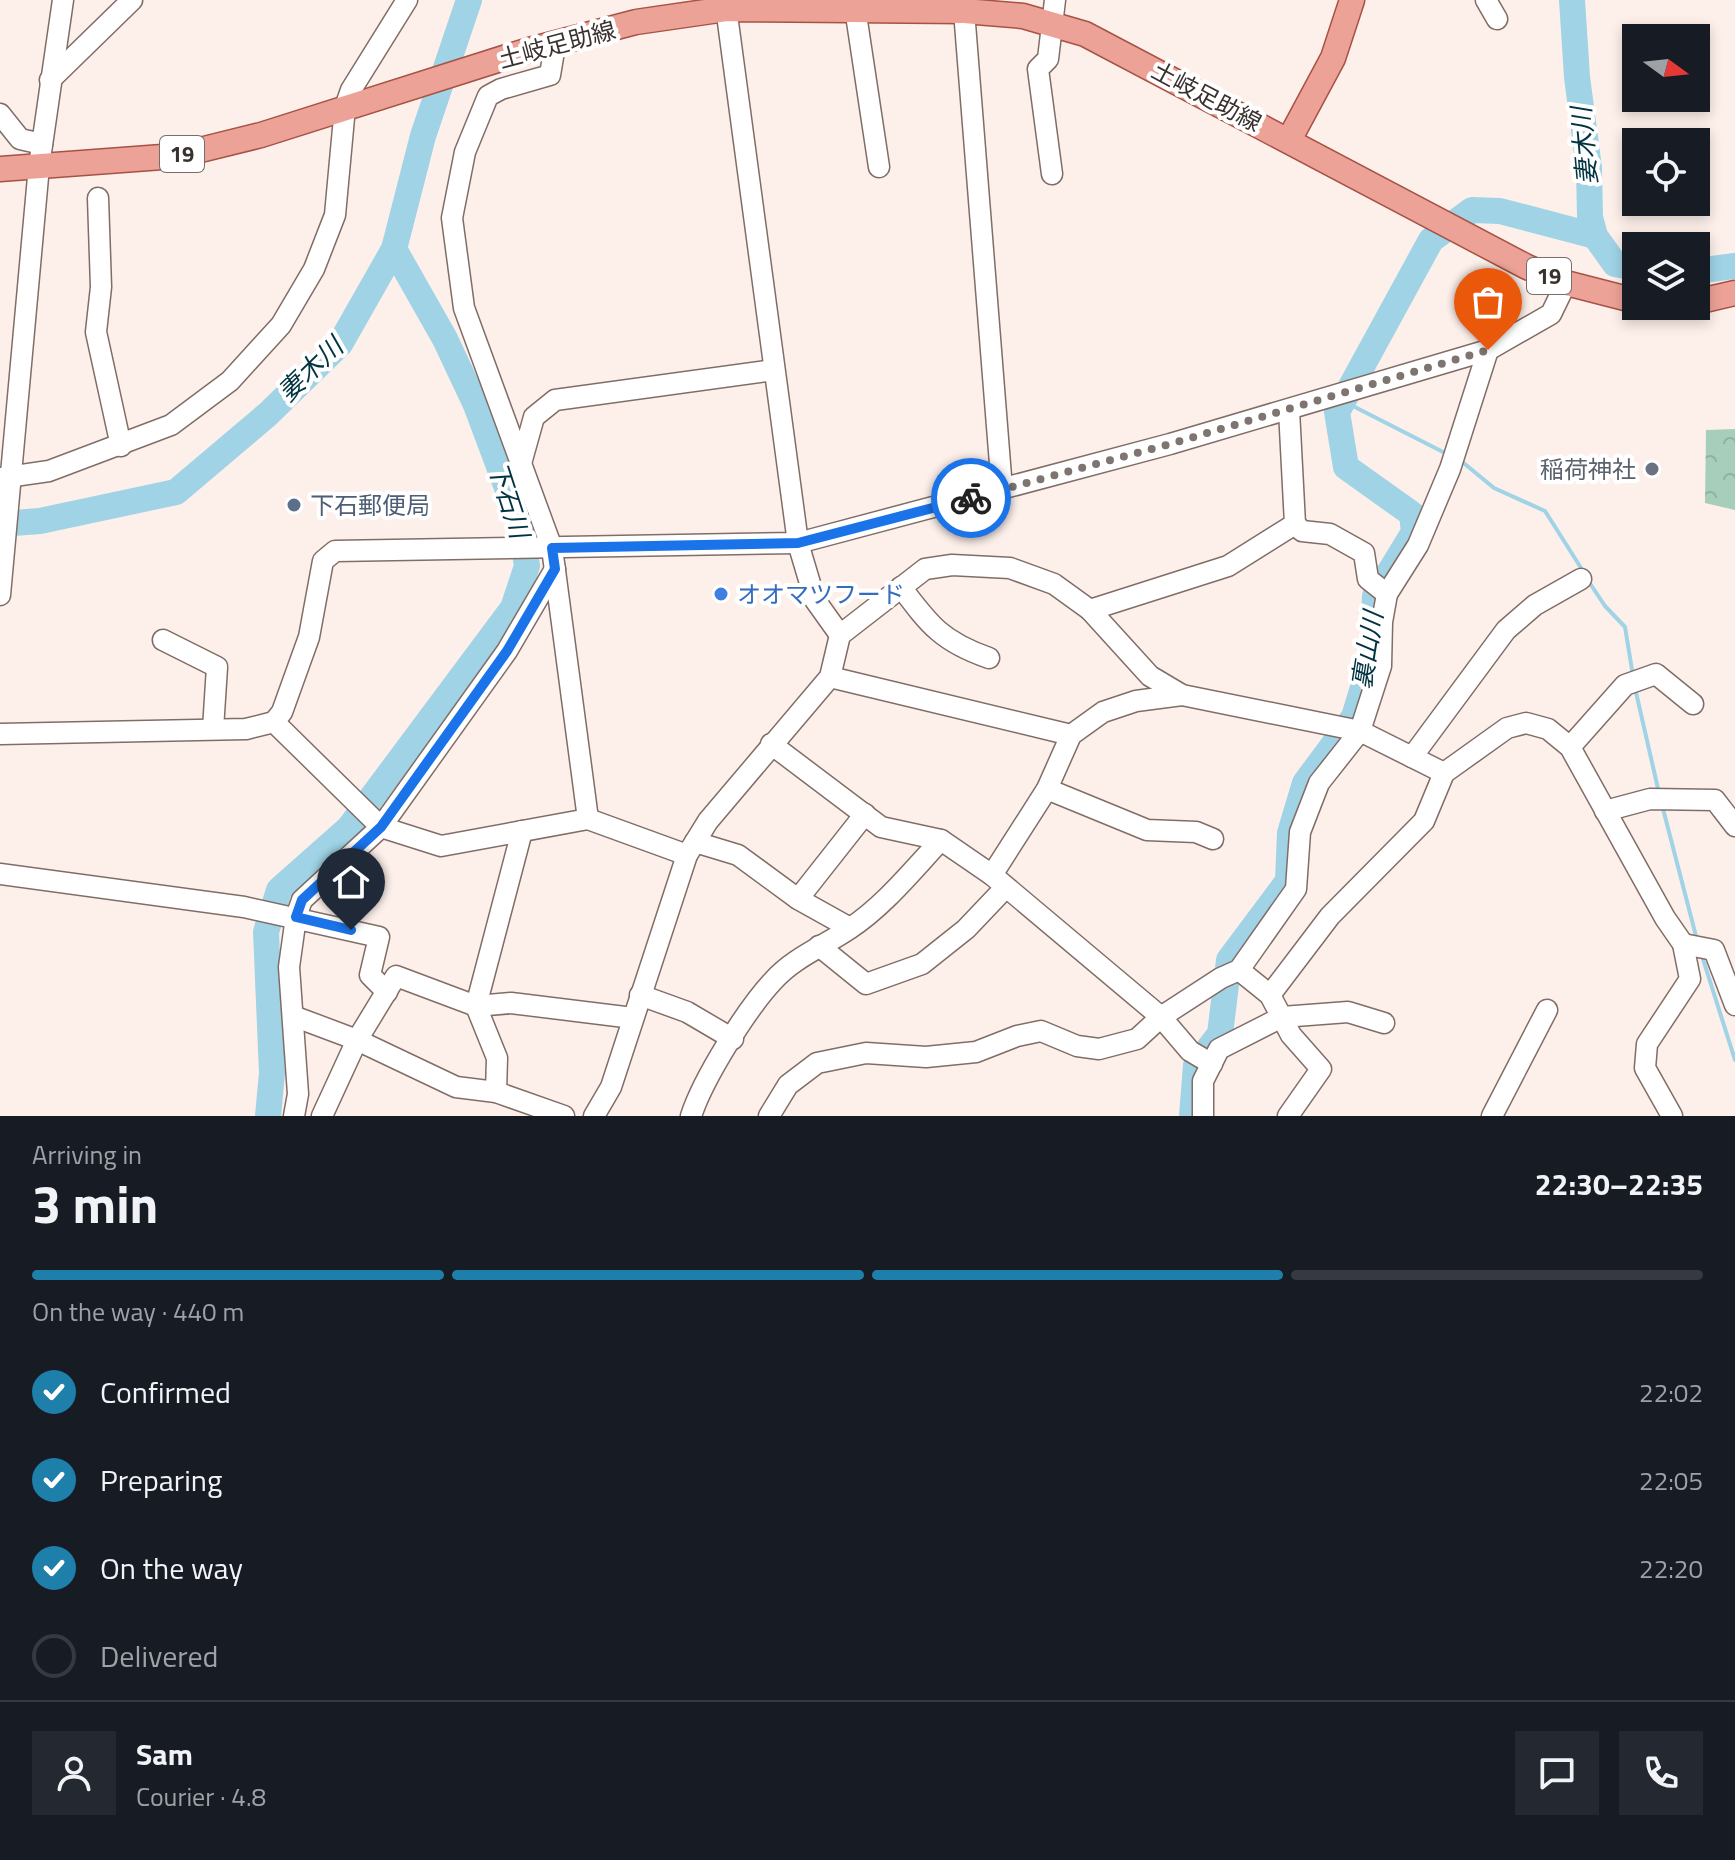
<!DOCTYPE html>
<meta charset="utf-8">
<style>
:root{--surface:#171b24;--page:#242831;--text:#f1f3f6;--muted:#9ea1a6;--line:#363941;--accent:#1e7fab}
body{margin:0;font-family:"Titillium Web","Noto Sans JP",sans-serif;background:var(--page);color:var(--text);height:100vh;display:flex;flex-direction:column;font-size:30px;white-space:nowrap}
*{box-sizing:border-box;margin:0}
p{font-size:26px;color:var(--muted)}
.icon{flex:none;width:44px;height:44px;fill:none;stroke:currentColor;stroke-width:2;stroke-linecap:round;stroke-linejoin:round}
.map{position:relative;height:1116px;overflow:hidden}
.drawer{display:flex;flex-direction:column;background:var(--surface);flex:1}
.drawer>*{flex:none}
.needle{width:52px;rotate:105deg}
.tools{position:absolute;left:1622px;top:24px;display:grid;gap:16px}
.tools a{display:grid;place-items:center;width:88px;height:88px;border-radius:0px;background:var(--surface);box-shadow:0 4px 12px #0003;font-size:40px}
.pin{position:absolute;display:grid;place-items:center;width:68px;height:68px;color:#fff;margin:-82px -34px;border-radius:50% 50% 50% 0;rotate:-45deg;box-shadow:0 0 8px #0007}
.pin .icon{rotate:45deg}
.courier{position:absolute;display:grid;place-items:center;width:80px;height:80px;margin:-40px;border:6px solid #1a73e8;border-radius:50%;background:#fff;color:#222;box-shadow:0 2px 10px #0007}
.headline em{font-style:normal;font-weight:700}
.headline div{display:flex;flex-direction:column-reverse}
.headline{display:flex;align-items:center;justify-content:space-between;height:136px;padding:0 32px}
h1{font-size:52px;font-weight:700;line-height:60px}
.bar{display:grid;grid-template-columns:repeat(4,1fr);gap:12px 8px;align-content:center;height:96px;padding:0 32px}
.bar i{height:10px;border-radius:6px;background:var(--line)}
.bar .active{background:var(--accent)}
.bar p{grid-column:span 4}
.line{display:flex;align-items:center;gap:20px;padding:0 32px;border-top:2px solid var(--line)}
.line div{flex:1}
.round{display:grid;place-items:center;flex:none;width:84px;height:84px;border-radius:0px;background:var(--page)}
ol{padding:0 32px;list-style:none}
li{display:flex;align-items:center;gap:24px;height:88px}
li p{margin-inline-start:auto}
li .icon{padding:8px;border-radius:50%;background:var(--accent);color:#fff;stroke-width:4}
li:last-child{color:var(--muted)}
li i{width:44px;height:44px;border:4px solid var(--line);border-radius:50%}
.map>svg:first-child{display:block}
.park{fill:url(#park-crowns)}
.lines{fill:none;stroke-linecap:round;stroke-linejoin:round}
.stream{stroke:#9fd3e5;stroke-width:4}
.river{stroke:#9fd3e5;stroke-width:26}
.minor-casing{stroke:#816d66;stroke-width:23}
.major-casing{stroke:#a65245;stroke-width:27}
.minor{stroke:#fff;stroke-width:20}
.major{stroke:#eda297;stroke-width:24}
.done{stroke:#7e7470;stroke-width:8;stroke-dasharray:0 14.4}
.route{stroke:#1a73e8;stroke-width:10}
.worship-dot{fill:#6b7280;stroke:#fff;stroke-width:3}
.service-dot{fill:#5c6f8a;stroke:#fff;stroke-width:3}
.shop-dot{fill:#3f7fe0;stroke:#fff;stroke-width:3}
.labels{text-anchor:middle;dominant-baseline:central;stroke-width:8;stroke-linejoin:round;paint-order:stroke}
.shield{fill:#fff;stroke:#746f6d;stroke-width:2}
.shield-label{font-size:22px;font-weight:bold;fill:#39312e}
.street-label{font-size:24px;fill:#39312e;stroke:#fff}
.worship-label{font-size:24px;fill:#5b616d;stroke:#fff;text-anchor:end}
.service-label{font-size:24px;fill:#4e5e75;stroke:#fff;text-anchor:start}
.shop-label{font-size:24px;fill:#366cbe;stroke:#fff;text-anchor:start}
.water-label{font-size:26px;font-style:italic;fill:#013340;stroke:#fff}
</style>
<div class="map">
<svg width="1735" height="1116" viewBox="0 0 1735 1116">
<defs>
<pattern id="park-crowns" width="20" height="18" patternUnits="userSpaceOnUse" patternTransform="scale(2)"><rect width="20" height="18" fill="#a7cdbb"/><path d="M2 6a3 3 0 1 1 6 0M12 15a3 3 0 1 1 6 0" fill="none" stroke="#90b0a1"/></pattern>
</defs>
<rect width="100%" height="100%" fill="#fdf0eb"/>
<polygon class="park" points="1735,429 1735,510 1705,503 1706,430"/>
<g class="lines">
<g class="stream">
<polyline points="1343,401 1449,455"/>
<polyline points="1460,460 1494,488 1545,511 1583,571"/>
<polyline points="1587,579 1605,606 1625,627 1633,676"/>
<polyline points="1635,688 1659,793"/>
<polyline points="1662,805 1697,940"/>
<polyline points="1702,956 1735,1060"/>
</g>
<g class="river">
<polyline points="1572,0 1577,77 1589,168 1590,217 1595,236 1615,264 1636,268"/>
<polyline points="1696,271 1735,266"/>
<polyline points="0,524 40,521 176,492 268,414 340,344 394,249 423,136 469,0"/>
<polyline points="268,1116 272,1073 266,932 279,890 349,828 513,608 527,566 521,525 476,405 445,339 394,249"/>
<polyline points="1192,1116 1196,1065 1220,1034 1229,960 1288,881 1290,833 1305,783 1354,717 1372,658 1375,596 1414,532 1412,514 1346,467 1337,412 1431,240 1472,210 1500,211 1595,236"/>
</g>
<defs>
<g id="minor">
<polyline points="725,0 798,543 815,600 840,635"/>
<polyline points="1486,0 1497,19"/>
<polyline points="855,8 879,167"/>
<polyline points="964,11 1002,489"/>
<polyline points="555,45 550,75 501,89 488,96 465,152 452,218 464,308 552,548 588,819"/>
<polyline points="50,80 132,0"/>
<polyline points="0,114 20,139 42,144"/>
<polyline points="1052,174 1038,69 1048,59 1055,0"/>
<polyline points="98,198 101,287 96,332 121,446"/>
<polyline points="520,467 534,417 555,400 774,370"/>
<polyline points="0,478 49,471 171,425 230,381 281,325 314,269 335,215 345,107 351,90 407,0"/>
<polyline points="1295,524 1302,531 1330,534 1364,553 1368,579 1387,594"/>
<path d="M901 587C930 626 943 642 989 658"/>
<polyline points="0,595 39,166 63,0"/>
<polyline points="1090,610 1228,566 1295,524 1289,410"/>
<polyline points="163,640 217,667 213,729"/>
<polyline points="830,677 1071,735"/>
<polyline points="274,722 381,827 441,846 588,819 687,855"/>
<polyline points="0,734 246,729 274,722 282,712 309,637 323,561 335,551 798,543 1170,444 1488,350 1551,314 1566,283"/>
<polyline points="771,744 881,827 941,840 992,875 1161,1017 1190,1051 1212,1064"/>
<polyline points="1570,747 1625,685 1656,674 1693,704"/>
<polyline points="1412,757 1506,630 1535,605 1581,579"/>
<polyline points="1047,789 1147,830 1196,832 1213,839"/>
<polyline points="1605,811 1650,799 1715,800 1735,826"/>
<polyline points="695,842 738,855 798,899 850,928"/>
<polyline points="0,874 244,907 379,937 370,975 387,992"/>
<polyline points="992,875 1047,789 1071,735 1103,712 1136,701 1182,695"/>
<polyline points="798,899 865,814"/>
<polyline points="1683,944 1714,950 1735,1005"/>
<polyline points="819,946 866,984 922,964 966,929 1005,888"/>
<polyline points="1239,970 1270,995 1291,1035 1321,1069 1288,1116"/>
<polyline points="640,995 687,1012 733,1039"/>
<polyline points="1270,995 1330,916 1424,821 1444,773 1507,728 1526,723 1548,729 1570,747 1665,918 1683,944 1690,979 1647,1044 1645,1068 1672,1116"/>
<polyline points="293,1016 357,1040 456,1087 496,1092 564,1116"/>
<polyline points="496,1092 497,1058 476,1006 522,831"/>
<polyline points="294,1116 298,1094 289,967 296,917 302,900 381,827 507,651 555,569"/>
<polyline points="322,1116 357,1040 396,976 476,1006 511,1003 633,1018"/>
<polyline points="594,1116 611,1087 687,855 708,821 830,677 840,635 925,569 952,565 1010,568 1054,584 1090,610 1150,676 1182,695 1360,731 1444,773"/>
<path d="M691 1116C703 1079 746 1010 773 981 793 958 824 946 849 929 884 906 912 871 941 840"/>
<polyline points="769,1116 788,1085 817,1063 866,1053 926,1057 976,1052 1017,1036 1041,1031 1077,1046 1099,1049 1137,1039 1161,1017 1221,978 1239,970 1296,889 1300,832 1319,783 1360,731 1381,666 1382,622 1387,594 1418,545 1450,469 1488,350"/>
<polyline points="1203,1116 1203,1081 1219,1049 1282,1017 1348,1012 1384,1023"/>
<polyline points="1492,1116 1547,1010"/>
</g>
<g id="major">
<polyline points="1289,140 1333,58 1352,0"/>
<polyline points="0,169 176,156 261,135 529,50 636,22 726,9 964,11 1023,16 1085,34 1527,267 1566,283 1636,301"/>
<polyline points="1696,302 1735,293"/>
</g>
</defs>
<use href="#minor" class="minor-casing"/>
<use href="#major" class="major-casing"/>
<use href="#minor" class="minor"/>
<use href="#major" class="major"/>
</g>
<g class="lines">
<polyline class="done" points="971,498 1170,444 1488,350"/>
<polyline class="route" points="351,930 296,917 302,900 381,827 507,651 555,569 552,548 798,543 971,498"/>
</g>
<circle class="worship-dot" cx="1652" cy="469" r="8"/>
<circle class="service-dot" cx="294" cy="505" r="8"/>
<circle class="shop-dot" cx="721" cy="594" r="8"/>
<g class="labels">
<g class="shield">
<rect x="160" y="136" width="44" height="36" rx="6"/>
<rect x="1527" y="258" width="44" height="36" rx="6"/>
</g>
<g class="shield-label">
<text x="182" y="154">19</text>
<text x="1549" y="276">19</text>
</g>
<g class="street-label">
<text transform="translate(557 44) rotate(-15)">土岐足助線</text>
<text transform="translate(1207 96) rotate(28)">土岐足助線</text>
</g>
<g class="worship-label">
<text x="1636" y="469">稲荷神社</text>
</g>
<g class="service-label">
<text x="310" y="505">下石郵便局</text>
</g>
<g class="shop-label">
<text x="737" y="594">オオマツフード</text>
</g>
<g class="water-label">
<text transform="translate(1584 146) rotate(-95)">妻木川</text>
<text transform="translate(310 369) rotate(-44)">妻木川</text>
<text transform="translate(509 500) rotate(72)">下石川</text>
<text transform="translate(1367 650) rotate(-81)">裏山川</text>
</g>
</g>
</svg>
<div class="tools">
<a><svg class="needle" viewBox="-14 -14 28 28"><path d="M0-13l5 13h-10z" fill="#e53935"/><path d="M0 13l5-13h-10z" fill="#9ea1a6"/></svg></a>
<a><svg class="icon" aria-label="locate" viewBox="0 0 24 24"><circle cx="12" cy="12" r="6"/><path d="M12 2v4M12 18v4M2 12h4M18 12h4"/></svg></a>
<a><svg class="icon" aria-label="layers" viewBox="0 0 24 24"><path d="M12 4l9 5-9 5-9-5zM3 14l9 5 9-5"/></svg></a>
</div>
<div class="pin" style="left:1488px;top:350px;background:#ea580c"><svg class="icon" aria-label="bag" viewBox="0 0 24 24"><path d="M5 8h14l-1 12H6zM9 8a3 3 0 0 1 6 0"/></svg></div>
<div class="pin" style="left:351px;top:930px;background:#1f2937"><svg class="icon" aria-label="home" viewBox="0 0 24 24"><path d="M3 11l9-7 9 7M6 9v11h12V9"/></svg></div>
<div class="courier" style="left:971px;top:498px"><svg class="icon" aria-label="bike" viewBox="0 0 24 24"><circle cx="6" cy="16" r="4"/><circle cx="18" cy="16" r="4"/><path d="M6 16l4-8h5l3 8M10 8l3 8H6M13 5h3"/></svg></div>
</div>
<section class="drawer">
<div class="headline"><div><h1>3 min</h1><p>Arriving in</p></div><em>22:30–22:35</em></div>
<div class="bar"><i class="active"></i><i class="active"></i><i class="active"></i><i></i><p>On the way · 440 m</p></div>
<ol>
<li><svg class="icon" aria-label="check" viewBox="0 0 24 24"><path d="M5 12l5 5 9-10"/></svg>Confirmed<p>22:02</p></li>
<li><svg class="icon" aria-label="check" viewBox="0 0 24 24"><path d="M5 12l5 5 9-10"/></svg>Preparing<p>22:05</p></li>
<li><svg class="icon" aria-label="check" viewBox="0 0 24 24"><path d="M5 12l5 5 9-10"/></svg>On the way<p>22:20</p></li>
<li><i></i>Delivered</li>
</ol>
<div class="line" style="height:144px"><a class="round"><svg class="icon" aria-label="person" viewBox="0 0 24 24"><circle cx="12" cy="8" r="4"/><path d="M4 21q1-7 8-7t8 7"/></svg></a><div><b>Sam</b><p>Courier · 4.8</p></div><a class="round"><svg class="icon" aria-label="chat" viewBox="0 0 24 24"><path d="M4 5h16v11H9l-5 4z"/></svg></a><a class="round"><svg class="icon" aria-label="phone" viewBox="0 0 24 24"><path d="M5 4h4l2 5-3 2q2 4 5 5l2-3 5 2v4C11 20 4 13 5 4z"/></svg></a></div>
</section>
